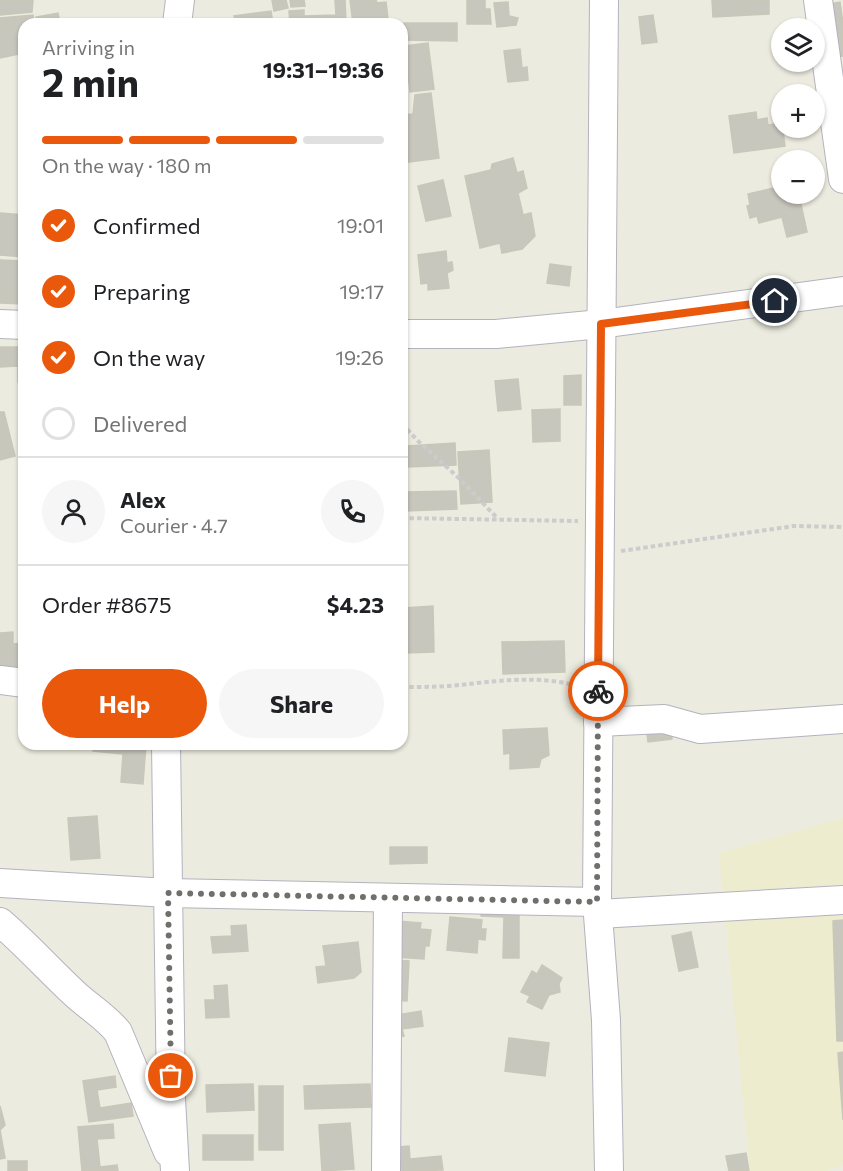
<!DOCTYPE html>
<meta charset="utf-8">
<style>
:root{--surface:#fff;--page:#f6f6f6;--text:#202124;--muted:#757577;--line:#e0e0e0;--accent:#ea580c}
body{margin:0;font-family:Commissioner,sans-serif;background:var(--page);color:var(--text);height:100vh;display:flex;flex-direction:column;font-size:22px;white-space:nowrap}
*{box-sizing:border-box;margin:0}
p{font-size:20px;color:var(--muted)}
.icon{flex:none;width:33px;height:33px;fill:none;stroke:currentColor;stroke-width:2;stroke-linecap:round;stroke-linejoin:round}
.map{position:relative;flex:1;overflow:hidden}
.sheet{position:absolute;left:18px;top:18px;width:390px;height:732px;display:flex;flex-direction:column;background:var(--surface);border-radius:18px;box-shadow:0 2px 4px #0004}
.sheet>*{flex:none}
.fabs{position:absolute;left:771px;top:18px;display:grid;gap:12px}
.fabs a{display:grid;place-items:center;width:54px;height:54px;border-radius:50%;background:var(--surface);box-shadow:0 2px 4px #0004;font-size:30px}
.pin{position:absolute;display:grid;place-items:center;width:51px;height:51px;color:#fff;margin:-26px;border:3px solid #fff;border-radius:50%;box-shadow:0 2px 6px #0007}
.courier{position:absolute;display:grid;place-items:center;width:60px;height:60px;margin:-30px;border:4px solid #ea580c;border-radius:50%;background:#fff;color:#222;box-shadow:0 2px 8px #0007}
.headline em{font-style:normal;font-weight:700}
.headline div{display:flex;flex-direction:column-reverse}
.headline{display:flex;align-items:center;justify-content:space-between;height:102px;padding:0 24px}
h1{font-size:39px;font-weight:700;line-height:45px}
.bar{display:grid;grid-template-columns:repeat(4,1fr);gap:9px 6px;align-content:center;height:72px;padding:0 24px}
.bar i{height:8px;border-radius:4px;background:var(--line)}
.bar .current{background:var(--accent)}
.bar p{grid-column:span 4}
.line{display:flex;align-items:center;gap:15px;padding:0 24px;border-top:2px solid var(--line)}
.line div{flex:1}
.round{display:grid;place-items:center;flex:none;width:63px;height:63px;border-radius:32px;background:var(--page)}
ol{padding:0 24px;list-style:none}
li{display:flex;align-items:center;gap:18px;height:66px}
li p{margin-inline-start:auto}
li .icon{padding:6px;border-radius:50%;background:var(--accent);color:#fff;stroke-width:4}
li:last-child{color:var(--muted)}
li i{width:33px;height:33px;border:3px solid var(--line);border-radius:50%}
.primary-button{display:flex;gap:12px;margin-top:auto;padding:12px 24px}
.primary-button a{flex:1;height:69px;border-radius:36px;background:var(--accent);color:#fff;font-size:24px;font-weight:700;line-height:69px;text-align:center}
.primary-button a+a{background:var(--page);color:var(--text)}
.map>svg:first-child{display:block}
.education{fill:#edeccf}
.building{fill:#c8c7be;stroke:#c8c7b8;stroke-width:1.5}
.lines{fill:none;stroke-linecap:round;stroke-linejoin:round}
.minor-casing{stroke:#b4b2be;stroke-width:30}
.path{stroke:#ccc;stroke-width:4;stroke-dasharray:4.5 3;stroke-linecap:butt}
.minor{stroke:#fff;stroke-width:28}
.done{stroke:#6f6f6b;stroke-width:6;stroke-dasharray:0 10.8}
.route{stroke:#ea580c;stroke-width:8}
</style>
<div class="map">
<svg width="843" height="1171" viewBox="0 0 843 1171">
<rect width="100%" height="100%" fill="#ecebdf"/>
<polygon class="education" points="843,818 843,1166 824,1171 750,1171 719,853"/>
<g class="building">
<polygon points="0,0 33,0 32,12 0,15"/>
<polygon points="272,0 286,0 288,8 274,11"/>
<polygon points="290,0 304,0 305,6 291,7"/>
<polygon points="335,0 345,0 346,24 290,24 289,11 304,10 304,16 336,15"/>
<polygon points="350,0 376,0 377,3 386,2 388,19 353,23"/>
<polygon points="467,0 485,0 485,9 490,9 491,24 467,24"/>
<polygon points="712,0 769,0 769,14 713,17"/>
<polygon points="508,2 509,16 518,18 516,25 497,27 494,3"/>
<polygon points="840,2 843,23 843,56 830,58 823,5"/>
<polygon points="271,11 273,24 236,24 234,16"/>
<polygon points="58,13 60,24 38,24 36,17"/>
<polygon points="33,15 34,24 24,24 24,53 0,58 0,18"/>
<polygon points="653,15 657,42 642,44 639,17"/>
<polygon points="404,23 457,23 457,41 404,40"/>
<polygon points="428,43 434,89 410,92 405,46"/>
<polygon points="520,49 522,68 527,67 528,80 508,82 504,51"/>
<polygon points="431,93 439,158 402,163 402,115 413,114 415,95"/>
<polygon points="756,112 757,120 767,118 768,125 782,123 785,146 734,153 729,116"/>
<polygon points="513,158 517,173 523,171 527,188 518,193 523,215 531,213 535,236 522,249 502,253 500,243 480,248 465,176 491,170 492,164"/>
<polygon points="443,180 451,216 426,221 418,186"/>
<polygon points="782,186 782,194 789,194 791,202 800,200 807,232 787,237 782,217 759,223 757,216 750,218 747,206 750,205 748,194"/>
<polygon points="0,213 24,215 24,257 0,255"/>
<polygon points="446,251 447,263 452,262 453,270 447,273 449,288 428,290 428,283 421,284 418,255"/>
<polygon points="0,260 24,261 24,304 0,303"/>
<polygon points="550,264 571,267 569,286 547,283"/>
<polygon points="0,347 24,347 24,382 18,382 18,366 0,367"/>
<polygon points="581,375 581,405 564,405 564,376"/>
<polygon points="518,379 521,409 498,411 495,381"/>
<polygon points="560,409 560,441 533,442 532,410"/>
<polygon points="0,412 4,412 15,456 0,460"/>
<polygon points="455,443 456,465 407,467 407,446"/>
<polygon points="489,450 492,502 461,504 458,452"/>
<polygon points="456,491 457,509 406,511 405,492"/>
<polygon points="433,606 434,652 405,653 404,608"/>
<polygon points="13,632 13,644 24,643 24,671 0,671 0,633"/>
<polygon points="564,641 565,672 503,674 502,642"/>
<polygon points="669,712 672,739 648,742 645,715"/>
<polygon points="547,728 549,755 541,759 539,767 510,769 510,753 504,754 503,730"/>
<polygon points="94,744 146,744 143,784 121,782 123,754 93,751"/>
<polygon points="97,816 100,858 71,860 68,818"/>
<polygon points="390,847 427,847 427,863 390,864"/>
<polygon points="481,905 519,906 519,958 503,958 504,917 481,916"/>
<polygon points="450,917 482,920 481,929 486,929 485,940 478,939 477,953 447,950"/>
<polygon points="843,920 843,1041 837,1041 833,921"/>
<polygon points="396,921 421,923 420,929 431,930 429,946 425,946 424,959 393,957"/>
<polygon points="246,925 248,951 213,953 211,937 232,936 231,926"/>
<polygon points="691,932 698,967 679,971 672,936"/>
<polygon points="358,942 361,972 354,978 318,983 316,967 326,966 323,946"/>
<polygon points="394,960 409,961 407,1001 392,1000"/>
<polygon points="542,965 562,978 559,984 560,992 549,995 542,1009 527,1002 530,996 521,992 532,971 537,974"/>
<polygon points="227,985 229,1017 206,1018 205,1000 215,1000 214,986"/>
<polygon points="421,1011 423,1026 402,1029 404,1036 394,1037 390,1016"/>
<polygon points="509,1038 549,1043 545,1076 505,1071"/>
<polygon points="843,1052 843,1120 838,1053"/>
<polygon points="115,1076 116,1087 97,1090 100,1108 131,1103 133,1116 89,1122 83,1081"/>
<polygon points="253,1084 254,1110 207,1112 206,1085"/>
<polygon points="370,1084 371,1107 305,1109 304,1086"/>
<rect x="259" y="1086" width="24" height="64"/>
<polygon points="0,1106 5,1125 0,1130"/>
<polygon points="350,1123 354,1169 322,1171 319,1125"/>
<polygon points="113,1124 114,1138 97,1139 100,1167 117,1165 118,1171 82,1171 78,1127"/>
<polygon points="0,1130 5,1158 0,1159"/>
<rect x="203" y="1135" width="50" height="25"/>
<polygon points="409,1146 410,1159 441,1156 443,1170 402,1171 399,1147"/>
<polygon points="746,1153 749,1171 729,1171 726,1156"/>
<rect x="8" y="1161" width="19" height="10"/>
</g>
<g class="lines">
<defs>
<g id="minor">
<polyline points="604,0 597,902 606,1020 609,1171"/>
<polyline points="818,0 843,179"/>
<polyline points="177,24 180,0"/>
<polyline points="0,324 24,325"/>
<polyline points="402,334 496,334 601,324 843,291"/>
<polyline points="0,680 24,683"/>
<polyline points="598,722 664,719 700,729 843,719"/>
<polyline points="166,744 171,1099 175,1171"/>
<polyline points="0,883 168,893 597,902"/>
<polyline points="599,914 843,900"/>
<path d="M0 922C27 945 50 971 75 994 89 1007 106 1017 118 1032L168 1152"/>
<polyline points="386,1171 388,898"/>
</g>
</defs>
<use href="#minor" class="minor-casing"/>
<g class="path">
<polyline points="402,424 418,441 460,479 498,519"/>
<polyline points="402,518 578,521"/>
<polyline points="621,551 794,526 843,527"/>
<path d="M402 687C417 687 433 687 449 686 492 682 535 674 578 686"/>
</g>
<use href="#minor" class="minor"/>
</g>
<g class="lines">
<polyline class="done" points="171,1076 168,893 597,902 598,691"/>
<polyline class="route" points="598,691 601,324 775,301"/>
</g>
</svg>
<div class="fabs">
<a><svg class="icon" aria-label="layers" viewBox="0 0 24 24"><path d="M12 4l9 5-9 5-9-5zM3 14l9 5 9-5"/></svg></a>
<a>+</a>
<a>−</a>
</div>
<div class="pin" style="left:171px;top:1076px;background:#ea580c"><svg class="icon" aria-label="bag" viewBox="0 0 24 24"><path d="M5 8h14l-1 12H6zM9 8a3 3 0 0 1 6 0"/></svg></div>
<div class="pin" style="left:775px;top:301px;background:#1f2937"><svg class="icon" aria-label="home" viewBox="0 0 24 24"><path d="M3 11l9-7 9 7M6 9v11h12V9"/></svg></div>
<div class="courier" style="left:598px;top:691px"><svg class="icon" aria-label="bike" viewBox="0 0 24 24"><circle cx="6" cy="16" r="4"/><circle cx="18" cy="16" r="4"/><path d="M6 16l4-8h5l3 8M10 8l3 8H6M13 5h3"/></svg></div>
<section class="sheet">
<div class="headline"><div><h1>2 min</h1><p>Arriving in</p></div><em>19:31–19:36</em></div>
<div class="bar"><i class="current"></i><i class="current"></i><i class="current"></i><i></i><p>On the way · 180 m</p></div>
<ol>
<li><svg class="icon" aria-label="check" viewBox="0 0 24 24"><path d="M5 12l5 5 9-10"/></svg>Confirmed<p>19:01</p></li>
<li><svg class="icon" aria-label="check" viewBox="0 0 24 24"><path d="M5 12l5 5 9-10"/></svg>Preparing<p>19:17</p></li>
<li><svg class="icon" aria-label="check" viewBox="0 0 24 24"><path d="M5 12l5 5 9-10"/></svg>On the way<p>19:26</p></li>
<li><i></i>Delivered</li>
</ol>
<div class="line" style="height:108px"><a class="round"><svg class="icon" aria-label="person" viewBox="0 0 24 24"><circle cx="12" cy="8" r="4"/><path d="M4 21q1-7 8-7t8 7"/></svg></a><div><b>Alex</b><p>Courier · 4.7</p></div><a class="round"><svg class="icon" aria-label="phone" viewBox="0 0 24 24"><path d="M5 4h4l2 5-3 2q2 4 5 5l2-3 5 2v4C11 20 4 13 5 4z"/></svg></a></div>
<div class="line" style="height:78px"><div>Order #8675</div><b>$4.23</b></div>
<div class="primary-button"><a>Help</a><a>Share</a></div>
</section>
</div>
